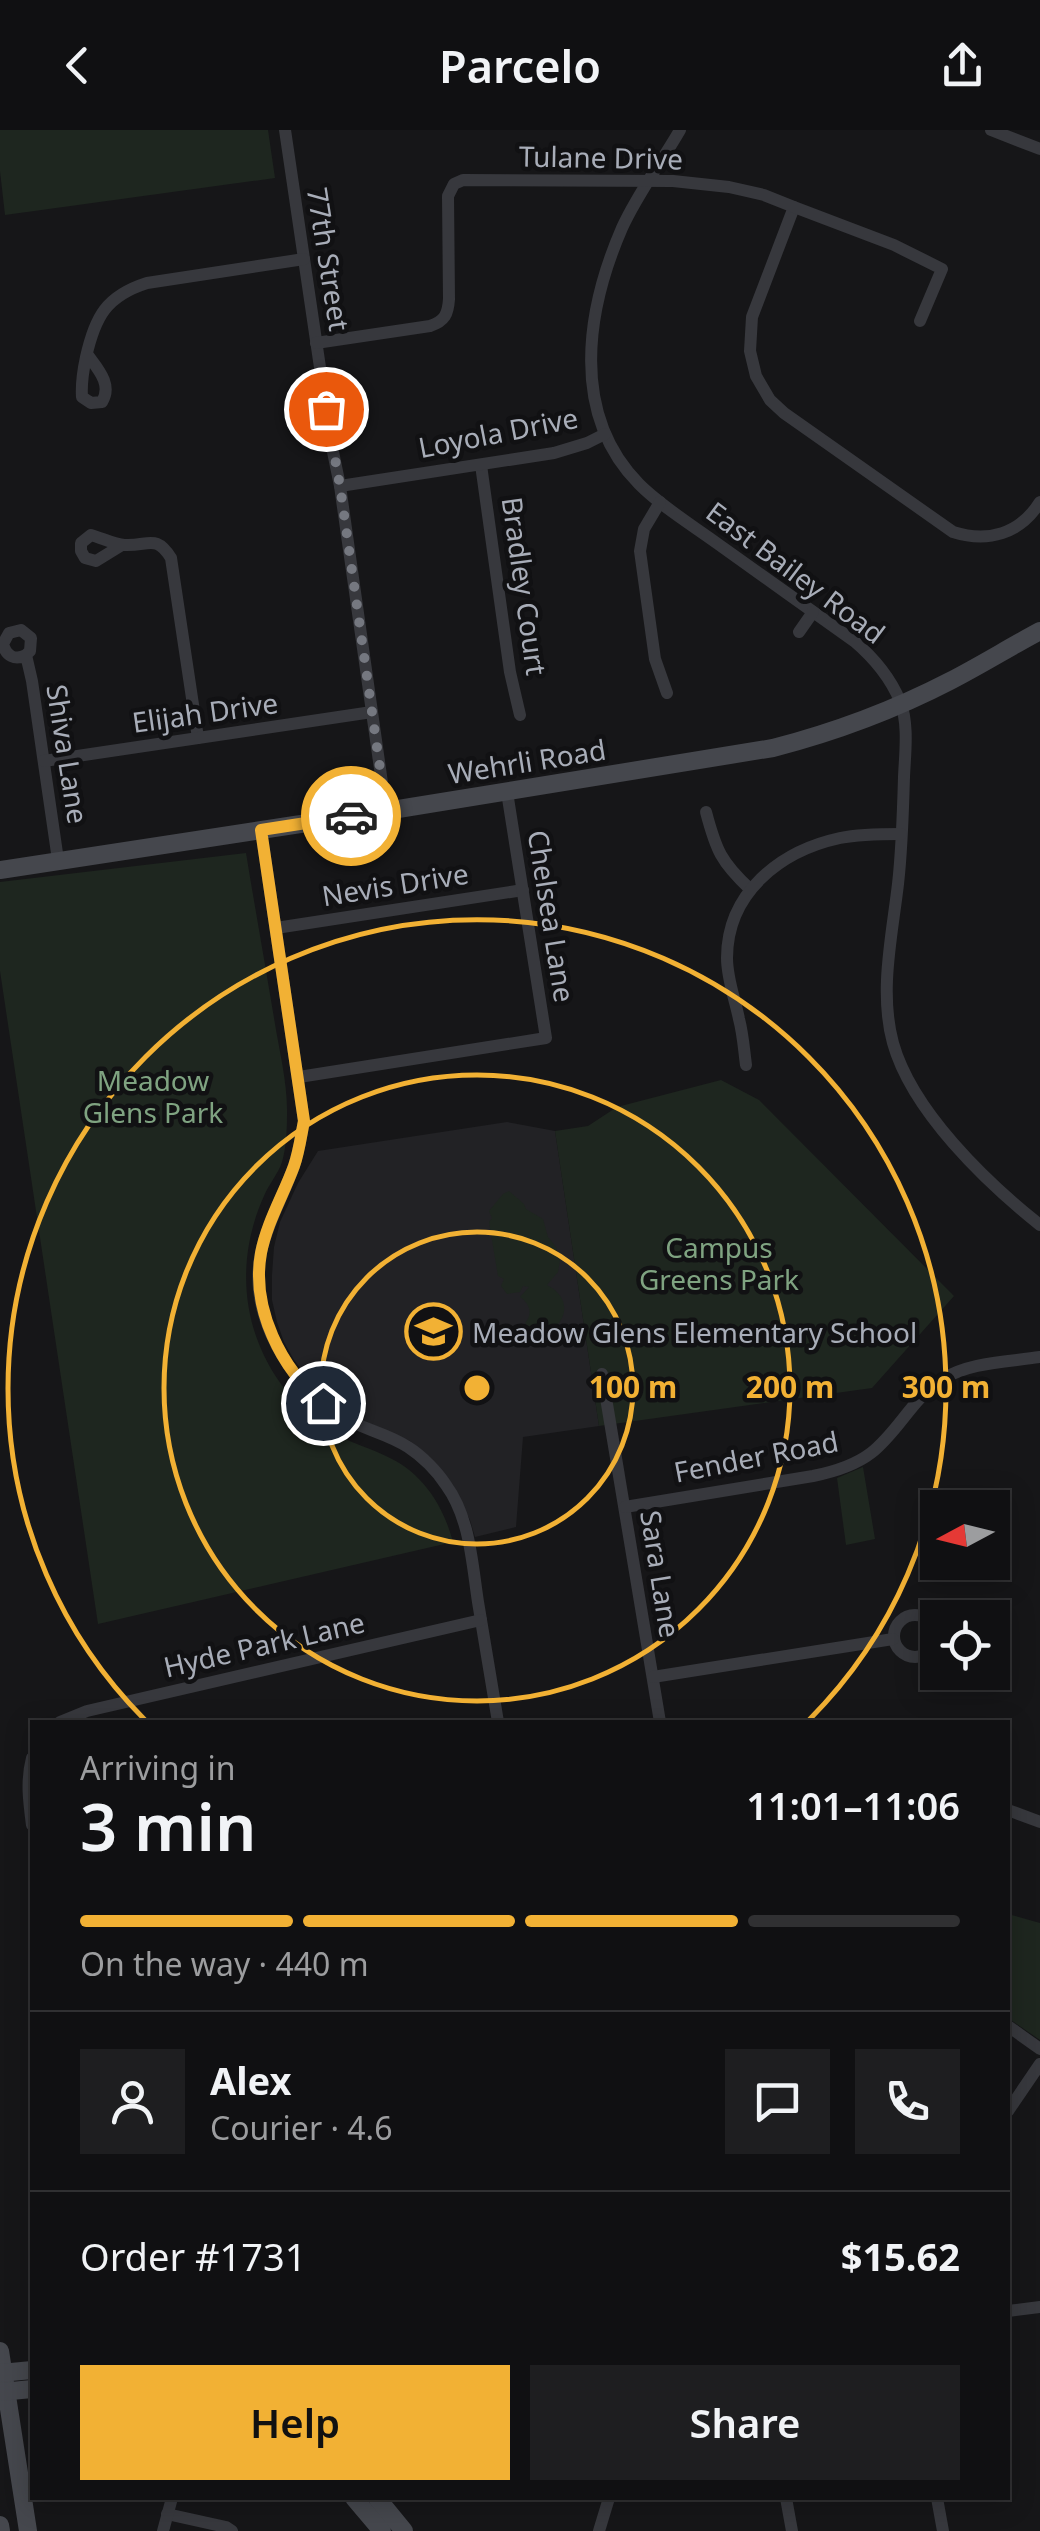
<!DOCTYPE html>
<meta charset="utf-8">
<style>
:root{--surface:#101012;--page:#1e1e20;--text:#f1f3f6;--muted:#9c9d9f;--line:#303032;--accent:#f2b134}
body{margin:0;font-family:"Noto Sans",sans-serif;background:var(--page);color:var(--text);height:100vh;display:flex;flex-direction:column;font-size:38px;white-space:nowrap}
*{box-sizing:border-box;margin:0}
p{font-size:32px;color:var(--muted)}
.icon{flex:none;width:55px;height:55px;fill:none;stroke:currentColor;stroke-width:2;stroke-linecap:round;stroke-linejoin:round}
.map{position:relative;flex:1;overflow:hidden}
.side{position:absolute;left:30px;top:1590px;width:980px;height:780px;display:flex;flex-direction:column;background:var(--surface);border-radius:0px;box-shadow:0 5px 25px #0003,0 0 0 2px var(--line)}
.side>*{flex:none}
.needle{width:65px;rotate:263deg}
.controls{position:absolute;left:920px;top:1360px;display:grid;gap:20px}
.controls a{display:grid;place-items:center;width:90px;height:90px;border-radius:0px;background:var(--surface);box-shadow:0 5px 25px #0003,0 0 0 2px var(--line);font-size:50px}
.pin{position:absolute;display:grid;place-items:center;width:85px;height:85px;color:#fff;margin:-42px;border:5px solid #fff;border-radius:50%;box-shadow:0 2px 10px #0007}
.courier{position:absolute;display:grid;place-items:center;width:100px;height:100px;margin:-50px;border:8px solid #f2b134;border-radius:50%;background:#fff;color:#222;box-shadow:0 2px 12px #0007}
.head em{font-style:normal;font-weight:600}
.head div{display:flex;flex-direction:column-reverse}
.head{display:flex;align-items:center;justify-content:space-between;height:170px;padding:0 50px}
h1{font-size:65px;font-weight:600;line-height:75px}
.bar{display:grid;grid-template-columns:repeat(4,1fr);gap:15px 10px;align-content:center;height:120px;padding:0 50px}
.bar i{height:12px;border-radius:8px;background:var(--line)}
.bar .on{background:var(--accent)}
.bar p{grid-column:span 4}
.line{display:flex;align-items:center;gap:25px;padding:0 50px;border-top:2px solid var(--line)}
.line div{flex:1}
.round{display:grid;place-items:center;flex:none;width:105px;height:105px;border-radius:0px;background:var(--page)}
.button{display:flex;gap:20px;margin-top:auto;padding:20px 50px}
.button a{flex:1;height:115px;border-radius:0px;background:var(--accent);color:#111;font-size:40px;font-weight:600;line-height:115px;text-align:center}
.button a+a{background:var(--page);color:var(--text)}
header{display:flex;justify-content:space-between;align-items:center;height:130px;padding:0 50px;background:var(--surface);font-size:45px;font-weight:600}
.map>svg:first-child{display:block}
.built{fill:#222225}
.green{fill:#1e261f}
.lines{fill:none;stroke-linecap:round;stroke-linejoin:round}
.street{stroke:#37383d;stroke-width:12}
.secondary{stroke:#45474d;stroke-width:18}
.done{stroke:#757880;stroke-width:10;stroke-dasharray:0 18}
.route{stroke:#f2b134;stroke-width:12}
.ring{fill:none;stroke:#f2b134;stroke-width:5}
.labels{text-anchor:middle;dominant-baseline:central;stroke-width:9;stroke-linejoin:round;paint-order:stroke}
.street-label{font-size:28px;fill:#a8adb8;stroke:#111113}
.park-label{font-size:28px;fill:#7fa381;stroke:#111113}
.poi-label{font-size:28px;fill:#a8adb8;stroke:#111113;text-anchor:start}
.centre{fill:#f2b134;stroke:#111113;stroke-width:5}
.ring-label{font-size:30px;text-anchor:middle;font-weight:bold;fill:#f2b134;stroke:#111113;stroke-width:9;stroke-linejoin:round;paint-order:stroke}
</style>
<header><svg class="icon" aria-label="back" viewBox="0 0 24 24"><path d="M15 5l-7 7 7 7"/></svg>Parcelo<svg class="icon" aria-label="share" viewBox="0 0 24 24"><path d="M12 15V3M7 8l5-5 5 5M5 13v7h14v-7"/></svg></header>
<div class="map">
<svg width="1040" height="2401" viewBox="0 0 1040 2401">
<rect width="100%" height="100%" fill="#161618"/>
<polygon class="built" points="507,992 555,1001 599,1296 523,1307 516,1397 475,1407 470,1390 453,1355 430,1327 410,1311 360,1289 329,1268 312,1253 294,1230 284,1212 277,1192 272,1170 272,1145 274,1117 280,1092 298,1053 318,1021"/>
<g class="green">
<polygon points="0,0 268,0 275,48 5,85 0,41"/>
<path d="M246 723C255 778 265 833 274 888 279 920 288 954 287 986 287 1000 286 1019 282 1032 278 1044 269 1054 264 1066 244 1110 240 1160 256 1206 269 1244 296 1279 330 1301 349 1313 372 1318 392 1329 425 1346 444 1378 453 1412L98 1494 0 841V752Z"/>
<polygon points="721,950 759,970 954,1166 872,1258 599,1296 555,1001 588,996 617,977"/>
<path d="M509 1061 524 1074 526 1079 543 1089 548 1107 556 1117 560 1130 558 1142 547 1155C585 1174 552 1219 525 1193 533 1185 530 1173 520 1167L529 1157 523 1156 520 1162 507 1164 501 1156 504 1149 498 1146 489 1092 492 1088 489 1081 503 1064Z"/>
<polygon points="863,1337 875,1409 846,1415 837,1348"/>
<polygon points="1008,1784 1040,1793 1040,1910 1008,1888"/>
</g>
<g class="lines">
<g class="street">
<polyline points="285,0 331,312 340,356 386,681"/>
<path d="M680 0C661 33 638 63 622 98 586 181 570 284 639 354 662 377 692 395 718 414 763 446 809 479 854 511 874 528 890 547 900 571 909 594 905 623 904 647 903 683 902 719 898 754 892 806 879 862 893 913 912 981 986 1052 1040 1095"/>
<polyline points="991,0 1040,19"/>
<path d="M794 77 752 187 750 221 756 246 770 270 784 283 953 402C988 413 1020 404 1040 372"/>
<path d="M316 213 430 196C445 191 448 184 449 169L448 66 454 54 463 50 673 51 729 57 764 65 794 77 894 115 942 139 920 191"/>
<path d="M87 224C97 238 113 254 102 272L91 273 82 267C81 253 83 241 86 227 95 187 106 166 147 153L304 129"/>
<polyline points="481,335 510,542 520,585"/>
<polyline points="340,356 554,323 587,313 605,304"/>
<polyline points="660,372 644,399 640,421 655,529 667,563"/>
<path d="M122 415 96 431 85 428 81 421V413L91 405C102 408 115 415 125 415 149 416 156 404 171 428L198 608"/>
<polyline points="799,502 813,482"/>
<path d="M26 525C15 531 6 526 3 514L9 503 21 500 31 508 30 521 26 525 32 551 58 730"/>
<polyline points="44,631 372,582"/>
<path d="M706 682C716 720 721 732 750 759"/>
<path d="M261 700 304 991C301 1006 299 1021 294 1036 284 1065 268 1091 261 1122 248 1184 288 1252 339 1285 361 1299 387 1303 408 1317 422 1326 437 1341 446 1355 470 1388 472 1433 478 1472 485 1512 491 1552 498 1592"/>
<polyline points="276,798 523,760"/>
<path d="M746 935C744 920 743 904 739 889 735 869 727 849 727 828 727 763 780 721 840 708 860 704 881 704 901 704"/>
<polyline points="299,947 546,908 507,662"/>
<polyline points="602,1244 660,1592"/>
<path d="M625 1377 813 1346C833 1342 854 1336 871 1323 898 1302 912 1269 941 1250 969 1232 1008 1232 1040 1227"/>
<circle cx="915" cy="1506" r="21"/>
<polyline points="653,1547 893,1509"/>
<polyline points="60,1592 87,1581 481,1490"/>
<path d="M32 1628C26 1651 29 1672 32 1695"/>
<polyline points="1008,1680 1040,1692"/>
<polyline points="1008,1896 1040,1919"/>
<polyline points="1008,1981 1040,1934"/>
<polyline points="1008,2181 1040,2177"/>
<polyline points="786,2368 792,2401"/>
<polyline points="937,2368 943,2401"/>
<polyline points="167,2384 226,2397 232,2401"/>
<polyline points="163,2401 172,2368"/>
<polyline points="599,2401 609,2368"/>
</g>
<g class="secondary">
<path d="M0 740 386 681 773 618C835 602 894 580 950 551 981 535 1010 517 1040 501"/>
<polyline points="0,2221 28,2401"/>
<polyline points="0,2243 32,2240"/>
<polyline points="0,2262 32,2259"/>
<polyline points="354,2368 382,2401"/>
<polyline points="377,2368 404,2401"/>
<polyline points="0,2395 1,2401"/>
</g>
</g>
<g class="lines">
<polyline class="done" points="326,279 340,356 386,681 351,686"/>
<path class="route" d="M323 1273C281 1239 251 1178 261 1123 267 1092 283 1066 294 1036 299 1022 301 1006 304 991L261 700 351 686"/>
</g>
<g class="ring">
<circle cx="477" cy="1258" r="156"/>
<circle cx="477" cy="1258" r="313"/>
<path d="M145 1590A469 469 0 1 1 809 1590"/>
</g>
<defs>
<symbol id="school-ring" viewBox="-11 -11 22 22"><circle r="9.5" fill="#111113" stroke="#f2b134" stroke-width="1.5"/><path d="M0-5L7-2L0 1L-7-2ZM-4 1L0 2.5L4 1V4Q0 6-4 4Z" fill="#f2b134"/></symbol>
</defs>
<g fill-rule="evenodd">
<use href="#school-ring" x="402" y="1170" width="63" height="63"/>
</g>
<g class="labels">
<g class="street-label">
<text transform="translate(601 27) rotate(1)">Tulane Drive</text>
<text transform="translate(329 129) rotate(81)">77th Street</text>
<text transform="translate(498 302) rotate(-11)">Loyola Drive</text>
<text transform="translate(796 442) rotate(37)">East Bailey Road</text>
<text transform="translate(525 456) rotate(82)">Bradley Court</text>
<text transform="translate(205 582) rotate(-8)">Elijah Drive</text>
<text transform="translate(68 624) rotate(81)">Shiva Lane</text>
<text transform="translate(527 631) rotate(-9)">Wehrli Road</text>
<text transform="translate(395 754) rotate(-9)">Nevis Drive</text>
<text transform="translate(552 786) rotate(81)">Chelsea Lane</text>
<text transform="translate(756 1326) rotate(-11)">Fender Road</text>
<text transform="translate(661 1444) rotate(81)">Sara Lane</text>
<text transform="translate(264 1514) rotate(-13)">Hyde Park Lane</text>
</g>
<g class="park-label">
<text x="153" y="950">Meadow<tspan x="153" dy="32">Glens Park</tspan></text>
<text x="719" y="1117">Campus<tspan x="719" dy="32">Greens Park</tspan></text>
</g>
<g class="poi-label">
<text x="472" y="1202">Meadow Glens Elementary School</text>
</g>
</g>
<circle cx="477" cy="1258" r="15" class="centre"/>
<g class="ring-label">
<text x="633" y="1268">100 m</text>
<text x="790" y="1268">200 m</text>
<text x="946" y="1268">300 m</text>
</g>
</svg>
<div class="controls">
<a><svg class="needle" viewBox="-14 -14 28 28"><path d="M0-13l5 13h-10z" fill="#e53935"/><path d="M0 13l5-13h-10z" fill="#9c9d9f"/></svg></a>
<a><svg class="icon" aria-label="locate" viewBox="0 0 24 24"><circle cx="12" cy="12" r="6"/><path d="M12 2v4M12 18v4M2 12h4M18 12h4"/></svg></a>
</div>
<div class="pin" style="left:326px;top:279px;background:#ea580c"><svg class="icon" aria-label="bag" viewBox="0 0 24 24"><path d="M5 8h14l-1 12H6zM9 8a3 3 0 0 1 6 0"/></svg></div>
<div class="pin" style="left:323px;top:1273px;background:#1f2937"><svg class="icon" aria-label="home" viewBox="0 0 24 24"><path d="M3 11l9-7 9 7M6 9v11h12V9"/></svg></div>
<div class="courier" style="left:351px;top:686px"><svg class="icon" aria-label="car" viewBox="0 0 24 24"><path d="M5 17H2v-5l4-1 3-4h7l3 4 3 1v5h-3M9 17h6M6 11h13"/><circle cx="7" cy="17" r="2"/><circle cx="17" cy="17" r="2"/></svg></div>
<section class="side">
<div class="head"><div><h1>3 min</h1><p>Arriving in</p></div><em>11:01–11:06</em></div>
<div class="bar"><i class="on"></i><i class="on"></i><i class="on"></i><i></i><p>On the way · 440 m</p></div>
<div class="line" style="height:180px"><a class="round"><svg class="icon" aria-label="person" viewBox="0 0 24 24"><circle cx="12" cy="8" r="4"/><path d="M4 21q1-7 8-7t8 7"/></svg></a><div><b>Alex</b><p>Courier · 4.6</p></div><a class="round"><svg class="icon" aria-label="chat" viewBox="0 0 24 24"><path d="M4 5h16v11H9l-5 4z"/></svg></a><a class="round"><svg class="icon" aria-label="phone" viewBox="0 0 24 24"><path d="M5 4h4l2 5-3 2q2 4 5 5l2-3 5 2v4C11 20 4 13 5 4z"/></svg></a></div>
<div class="line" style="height:130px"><div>Order #1731</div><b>$15.62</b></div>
<div class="button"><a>Help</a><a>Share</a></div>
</section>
</div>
